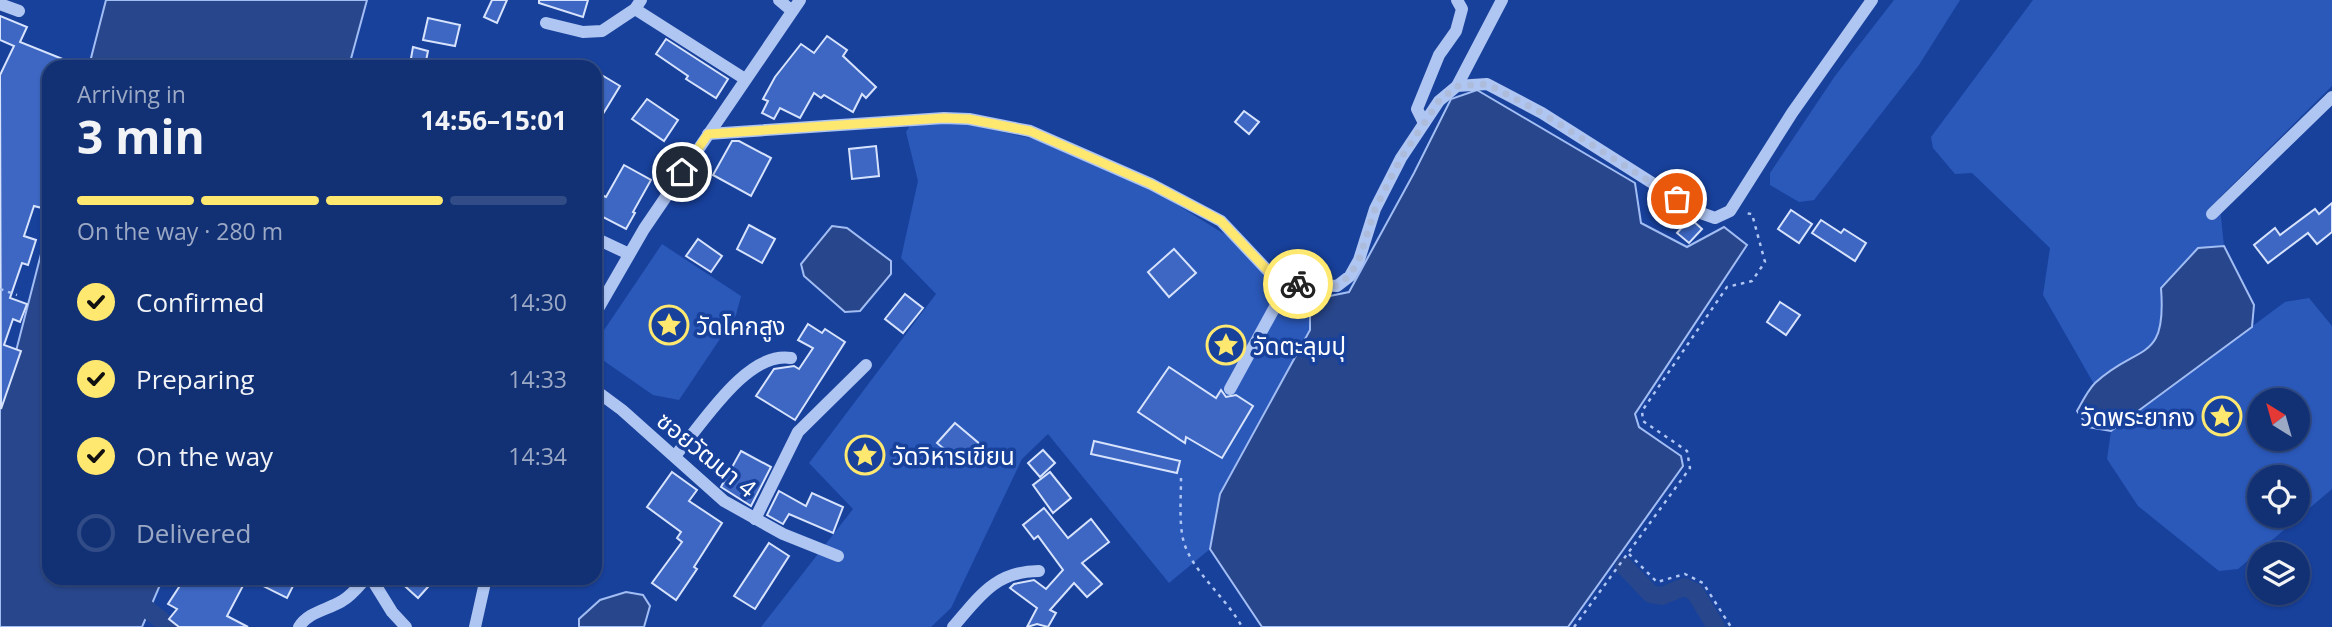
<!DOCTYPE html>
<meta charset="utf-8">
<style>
:root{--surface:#123175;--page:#1b397a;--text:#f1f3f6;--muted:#9ca9c5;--line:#314c87;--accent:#ffe870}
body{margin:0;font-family:"Open Sans","Noto Sans Thai",sans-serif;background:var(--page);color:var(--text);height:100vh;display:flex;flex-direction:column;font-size:26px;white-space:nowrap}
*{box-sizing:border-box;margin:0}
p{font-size:23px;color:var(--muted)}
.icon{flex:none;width:38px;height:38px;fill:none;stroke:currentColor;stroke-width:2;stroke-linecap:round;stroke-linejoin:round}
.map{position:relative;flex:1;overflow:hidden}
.panel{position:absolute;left:42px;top:60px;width:560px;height:525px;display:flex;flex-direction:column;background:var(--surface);border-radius:21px;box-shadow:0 2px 5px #0004,0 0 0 2px var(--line)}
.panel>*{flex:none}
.needle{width:46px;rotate:323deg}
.buttons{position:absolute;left:2247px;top:388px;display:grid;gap:14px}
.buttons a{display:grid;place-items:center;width:63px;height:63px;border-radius:50%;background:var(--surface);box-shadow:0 2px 5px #0004,0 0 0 2px var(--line);font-size:35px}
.pin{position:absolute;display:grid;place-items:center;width:60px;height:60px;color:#fff;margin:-30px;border:4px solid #fff;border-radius:50%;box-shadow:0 2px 7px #0007}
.courier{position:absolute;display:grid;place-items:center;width:70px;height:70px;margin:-35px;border:5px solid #ffe870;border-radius:50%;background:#fff;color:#222;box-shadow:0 2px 9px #0007}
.headline em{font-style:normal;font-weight:700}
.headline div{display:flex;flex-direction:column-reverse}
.headline{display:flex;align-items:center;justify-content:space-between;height:119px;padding:0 35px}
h1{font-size:46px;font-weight:700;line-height:52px}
.bar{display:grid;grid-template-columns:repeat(4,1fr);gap:10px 7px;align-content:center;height:84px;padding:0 35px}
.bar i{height:9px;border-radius:5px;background:var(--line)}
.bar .on{background:var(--accent)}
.bar p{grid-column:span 4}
ol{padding:0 35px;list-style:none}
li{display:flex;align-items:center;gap:21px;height:77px}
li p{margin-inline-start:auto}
li .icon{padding:7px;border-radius:50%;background:var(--accent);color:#111;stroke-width:4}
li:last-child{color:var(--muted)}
li i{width:38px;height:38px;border:4px solid var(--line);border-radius:50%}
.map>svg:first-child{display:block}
.green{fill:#2b59ba;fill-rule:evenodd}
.water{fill:#28468b;stroke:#a2bdf4;stroke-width:2}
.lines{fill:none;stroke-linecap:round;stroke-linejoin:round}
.canal{stroke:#28468b;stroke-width:18}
.building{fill:#3d67c2;stroke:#d7e3fc;stroke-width:2}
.path{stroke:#afc5f2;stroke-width:2.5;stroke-dasharray:3.5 5;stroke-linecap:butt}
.minor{stroke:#afc5f2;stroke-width:12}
.done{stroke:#aebcdc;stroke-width:7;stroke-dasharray:0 12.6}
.route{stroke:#ffe870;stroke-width:9}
.labels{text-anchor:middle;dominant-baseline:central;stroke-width:7;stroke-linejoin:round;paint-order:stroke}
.poi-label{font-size:24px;fill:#fff;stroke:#18419c;text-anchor:start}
.street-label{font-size:24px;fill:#fff;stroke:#18419c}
</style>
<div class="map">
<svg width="2332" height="627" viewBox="0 0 2332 627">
<rect width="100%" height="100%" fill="#18419c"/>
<g class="green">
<polygon points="1894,0 1960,0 1919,65 1814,200 1799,202 1770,185 1770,173 1835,76"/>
<polygon points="2033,0 2332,0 2332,86 2219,198 2224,246 2198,248 2161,288 2163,319 2154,344 2094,384 2043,295 2050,248 1972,173 1955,174 1933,148 1931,137"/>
<polygon points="911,124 966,124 1034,139 1155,191 1226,235 1277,286 1310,300 1310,330 1220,494 1210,549 1169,583 1048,434 1022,459 951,608 931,627 761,627 853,509 809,463 936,294 901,258 918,181 906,132"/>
<polygon points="662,244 741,296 736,315 679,400 653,395 597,356 598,339"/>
<path d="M2309 298 2332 326V489L2238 569 2219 571 2138 506 2107 459 2111 431 2285 302ZM2259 401H2298V439H2259ZM2259 478H2298V516H2259Z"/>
</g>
<g class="water">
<polygon points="106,0 367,0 349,66 89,66"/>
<polygon points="1477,90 1635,183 1641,223 1687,247 1724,227 1747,245 1635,414 1639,427 1681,456 1683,466 1568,627 1262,627 1210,549 1220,494 1310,330 1310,300 1349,292 1414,173 1451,99"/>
<polygon points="49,223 49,578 163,578 142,627 0,627 0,395 15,355"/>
<polygon points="832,226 847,228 891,261 891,274 860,311 845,312 804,276 801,264"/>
<path d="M2224 246 2254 305 2252 327 2111 431 2088 427 2077 411C2082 402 2088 390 2095 383 2138 343 2167 364 2161 288L2198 248Z"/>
<polygon points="626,592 643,595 650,606 644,627 579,627 579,619 600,600"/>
</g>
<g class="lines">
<g class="canal">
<polyline points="1624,566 1651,594 1662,596 1684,587 1695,592 1716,627"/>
<polyline points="106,578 160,619 167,627"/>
</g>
</g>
<g class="building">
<polygon points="492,0 507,0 497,23 484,17"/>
<polygon points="539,0 588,0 583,17 539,3"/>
<polygon points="0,16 27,27 20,42 80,66 49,66 49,188 42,208 34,206 24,236 36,240 28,265 22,263 10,298 27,304 20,322 13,319 4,345 21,351 1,409 0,75 14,46 0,40"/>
<polygon points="428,18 460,25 455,46 423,40"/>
<polygon points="827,36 847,50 843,56 876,87 866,98 862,94 853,112 824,95 821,98 814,93 800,118 780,108 774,119 762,113 768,101 763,99 775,77 801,44 814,53"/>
<polygon points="666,39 728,79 716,98 686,79 688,76 656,54"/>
<polygon points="413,47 428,51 425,66 410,64"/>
<polygon points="595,71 620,86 595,127"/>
<polygon points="647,99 678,120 664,141 632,119"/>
<polygon points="1244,111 1259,122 1249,134 1235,122"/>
<polygon points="732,141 739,141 771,158 751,196 713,175"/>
<polygon points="876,146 879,176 852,179 849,149"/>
<polygon points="624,165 651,180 633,212 635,213 626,229 595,213 595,192 606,197"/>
<polygon points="2332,203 2332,232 2317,244 2308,233 2268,263 2254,245 2275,228 2280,235 2315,209 2319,214"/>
<polygon points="1791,210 1812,224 1799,243 1778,229"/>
<polygon points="1690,218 1702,229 1689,243 1677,233"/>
<polygon points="1821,220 1841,233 1844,229 1866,243 1855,261 1812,233"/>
<polygon points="749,225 775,239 762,263 737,249"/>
<polygon points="698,239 722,256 711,272 686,256"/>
<polygon points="1174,249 1196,273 1169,297 1148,272"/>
<polygon points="905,294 923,308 903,333 885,319"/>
<polygon points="1780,302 1800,315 1786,335 1767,322"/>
<polygon points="808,324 822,333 825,329 845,342 795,420 756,396 774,369 794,366 799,369 813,348 798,340"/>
<polygon points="1169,367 1216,398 1221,390 1226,397 1236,395 1253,406 1222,458 1186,437 1185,443 1138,412"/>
<polygon points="955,423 981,445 964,466 937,443"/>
<polygon points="1094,441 1180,461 1177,473 1091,454"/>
<polygon points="1043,450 1055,463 1040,477 1028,463"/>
<polygon points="741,451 771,467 751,506 721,487"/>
<polygon points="672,472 697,490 689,501 722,523 694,567 697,569 676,600 652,583 682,542 677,538 681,532 647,507"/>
<polygon points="1050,472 1071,498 1053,513 1033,485"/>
<polygon points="779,491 806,506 812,493 843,507 833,533 789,514 783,524 767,515"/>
<polygon points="1044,508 1068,538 1091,519 1109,542 1082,563 1102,584 1087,597 1074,583 1050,610 1056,613 1048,627 1037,624 1027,627 1037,608 1010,588 1014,584 1034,580 1046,589 1063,570 1038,536 1034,539 1023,525"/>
<polygon points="769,543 789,556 755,609 734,596"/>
<polygon points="185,578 297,578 287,598 247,578 227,616 248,627 179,627 169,619 177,609 168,604"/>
<polygon points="396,578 436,578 418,598"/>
</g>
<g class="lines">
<g class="path">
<polyline points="0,289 17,295"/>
<path d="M1181 478C1181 497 1179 521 1183 539 1190 570 1227 598 1242 627"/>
<polyline points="1629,554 1657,582 1685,574 1703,583 1731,627"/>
<polyline points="1574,627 1690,468 1687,451 1643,421 1642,411 1727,287 1752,281 1765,262 1752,214 1745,213"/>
</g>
<g class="minor">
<polyline points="779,0 792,11"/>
<polyline points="0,4 19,11"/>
<polyline points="635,9 745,79"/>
<polyline points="546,23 583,32 602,31 635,9 641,0"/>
<polyline points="1457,86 1502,0"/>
<polyline points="1424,123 1417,109 1439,55 1456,31 1462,9 1457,0"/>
<polyline points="708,134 944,118 969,119 1030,131 1151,184 1221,221 1269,272 1288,283 1337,286 1350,276 1359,260 1375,209 1401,158 1439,101 1457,86 1487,84 1542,113 1698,212 1715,218 1730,211 1792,113 1872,0"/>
<polyline points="2212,214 2332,97"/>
<polyline points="595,238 629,254"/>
<polyline points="595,314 644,229 800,0"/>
<polyline points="1230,389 1288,283"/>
<polyline points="595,390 622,410 724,501 783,534 838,556"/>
<path d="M675 456C701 426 747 350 791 358"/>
<polyline points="755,519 798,432 866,365"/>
<polyline points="371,578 392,612 406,627"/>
<path d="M299 627C308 612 327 610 342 601 351 596 359 586 366 578"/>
<polyline points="475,627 486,578"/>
<path d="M953 627C979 597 995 571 1039 571"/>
</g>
</g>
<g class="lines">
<polyline class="done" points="1298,284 1337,286 1349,276 1359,260 1375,209 1401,158 1439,101 1457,86 1487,84 1542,113 1677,199"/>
<polyline class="route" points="682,172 708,134 944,118 969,119 1030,131 1151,184 1221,221 1269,272 1288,283 1298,284"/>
</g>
<defs>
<symbol id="sight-ring" viewBox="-11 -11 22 22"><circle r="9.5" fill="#18419c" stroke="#ffe870" stroke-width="1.5"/><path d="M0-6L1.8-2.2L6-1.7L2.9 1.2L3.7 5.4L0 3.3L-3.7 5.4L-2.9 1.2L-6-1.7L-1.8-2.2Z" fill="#ffe870"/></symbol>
</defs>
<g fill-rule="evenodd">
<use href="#sight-ring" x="647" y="303" width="44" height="44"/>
<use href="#sight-ring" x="1204" y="323" width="44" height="44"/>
<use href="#sight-ring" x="2200" y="394" width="44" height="44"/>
<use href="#sight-ring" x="843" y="433" width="44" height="44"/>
</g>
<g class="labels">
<g class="poi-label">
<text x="696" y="325">วัดโคกสูง</text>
<text x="1253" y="345">วัดตะลุมปุ</text>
<text x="2195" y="416" text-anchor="end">วัดพระยากง</text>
<text x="892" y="455">วัดวิหารเขียน</text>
</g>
<g class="street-label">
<text transform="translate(707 454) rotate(39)">ซอยวัฒนา 4</text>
</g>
</g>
</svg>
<div class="buttons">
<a><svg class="needle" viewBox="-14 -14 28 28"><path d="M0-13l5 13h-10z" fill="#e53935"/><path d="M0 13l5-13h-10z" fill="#9ca9c5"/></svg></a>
<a><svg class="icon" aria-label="locate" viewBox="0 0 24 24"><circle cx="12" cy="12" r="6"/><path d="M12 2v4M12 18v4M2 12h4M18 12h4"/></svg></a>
<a><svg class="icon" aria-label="layers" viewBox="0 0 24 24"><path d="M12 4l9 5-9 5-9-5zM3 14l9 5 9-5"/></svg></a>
</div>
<div class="pin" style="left:1677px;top:199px;background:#ea580c"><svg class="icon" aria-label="bag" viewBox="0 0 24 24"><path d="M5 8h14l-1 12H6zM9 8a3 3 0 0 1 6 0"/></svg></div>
<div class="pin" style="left:682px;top:172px;background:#1f2937"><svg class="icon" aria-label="home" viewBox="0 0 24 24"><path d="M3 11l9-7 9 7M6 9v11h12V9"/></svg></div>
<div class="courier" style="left:1298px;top:284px"><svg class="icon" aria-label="bike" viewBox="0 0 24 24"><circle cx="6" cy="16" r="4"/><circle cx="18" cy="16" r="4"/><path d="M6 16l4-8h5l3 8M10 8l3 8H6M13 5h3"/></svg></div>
<section class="panel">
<div class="headline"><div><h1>3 min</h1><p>Arriving in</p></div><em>14:56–15:01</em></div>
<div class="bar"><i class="on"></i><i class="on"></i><i class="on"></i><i></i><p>On the way · 280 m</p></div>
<ol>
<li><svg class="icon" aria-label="check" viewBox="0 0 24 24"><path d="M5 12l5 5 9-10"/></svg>Confirmed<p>14:30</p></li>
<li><svg class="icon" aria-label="check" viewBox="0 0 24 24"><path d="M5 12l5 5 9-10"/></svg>Preparing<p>14:33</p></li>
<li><svg class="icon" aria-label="check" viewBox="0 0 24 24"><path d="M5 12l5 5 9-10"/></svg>On the way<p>14:34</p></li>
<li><i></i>Delivered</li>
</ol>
</section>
</div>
